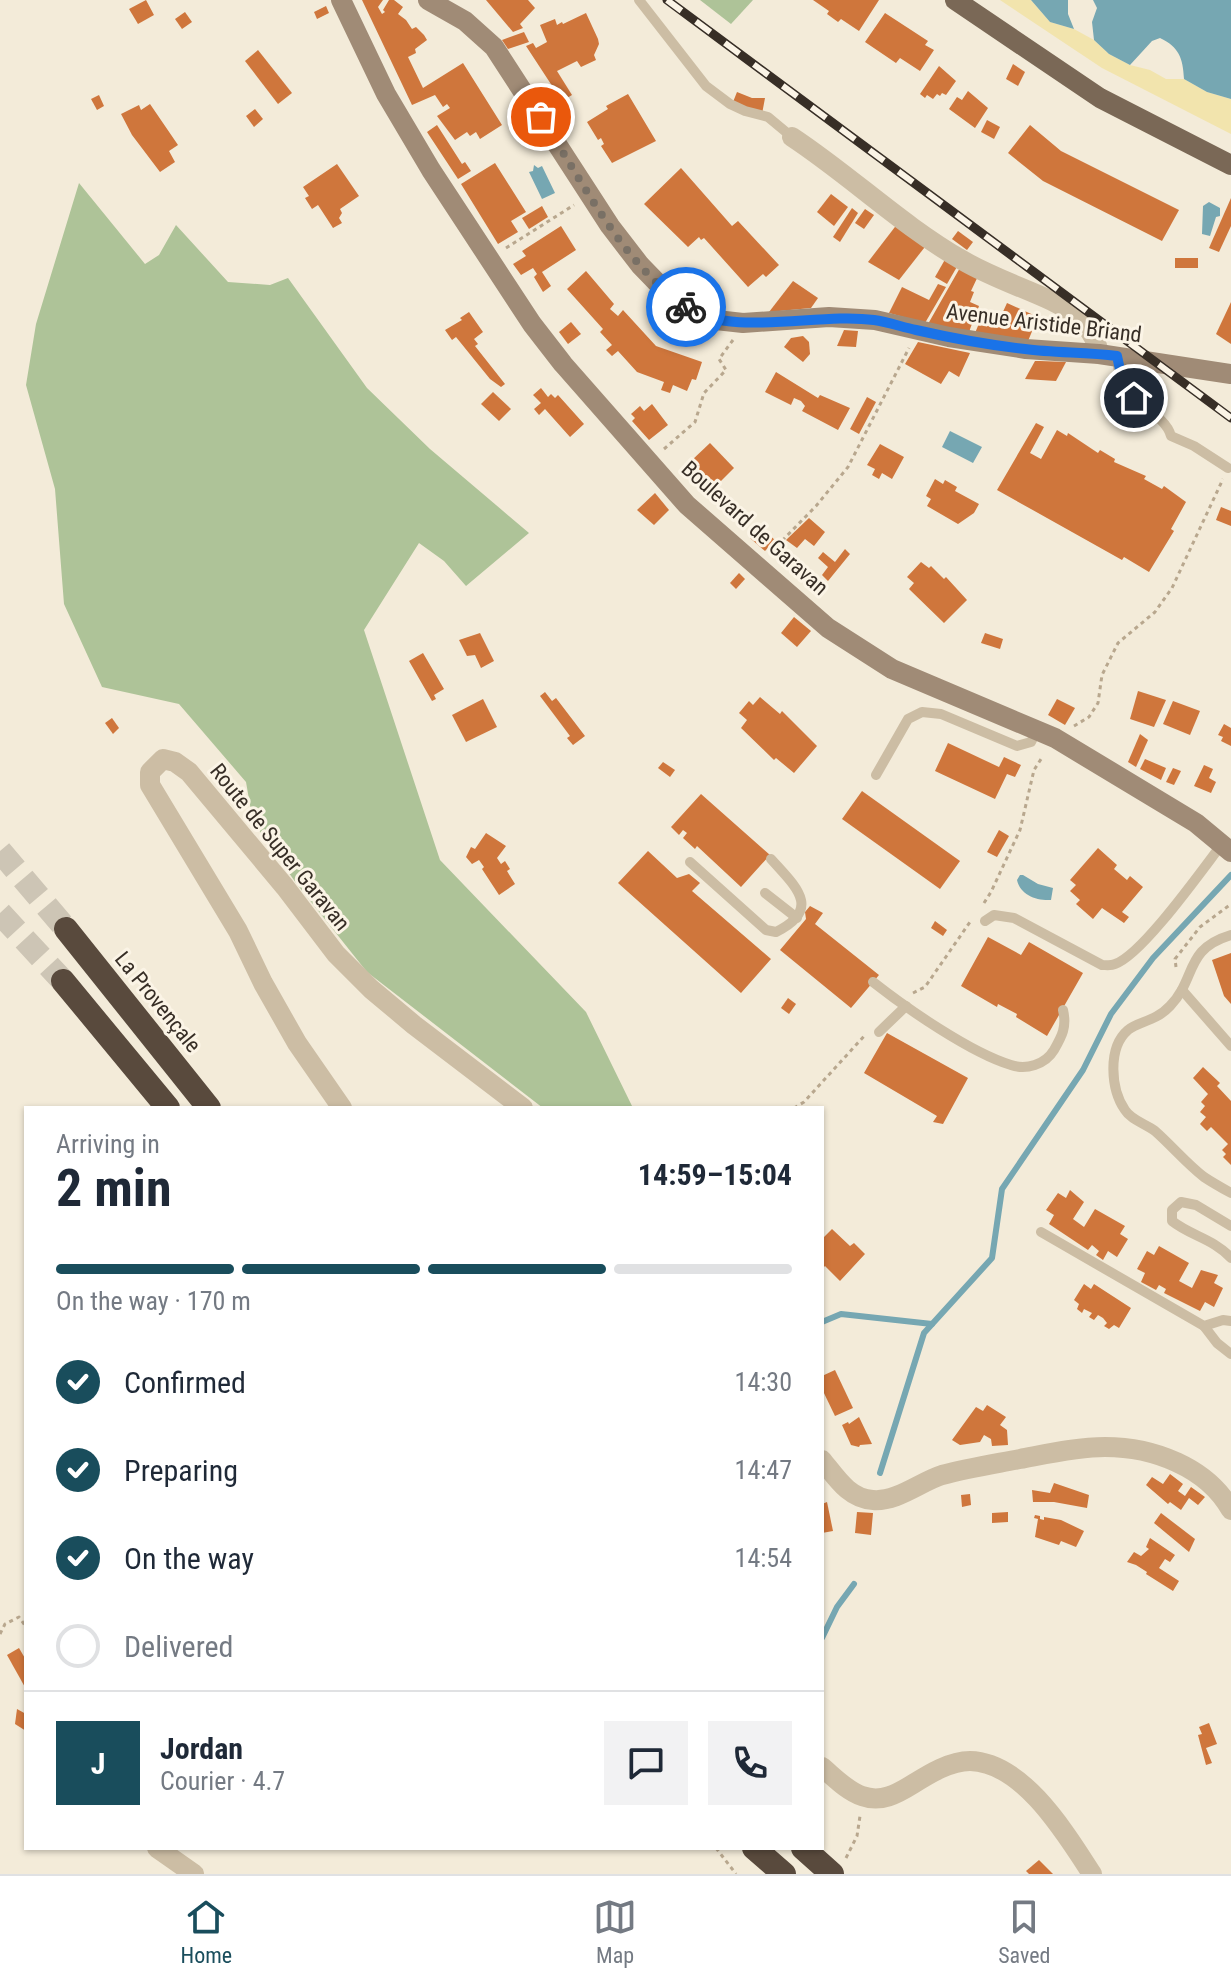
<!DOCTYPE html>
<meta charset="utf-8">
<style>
:root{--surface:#fff;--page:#f2f2f3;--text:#1f2937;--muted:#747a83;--line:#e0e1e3;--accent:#194d5c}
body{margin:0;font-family:"Roboto Condensed",sans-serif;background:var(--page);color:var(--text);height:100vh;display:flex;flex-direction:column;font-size:30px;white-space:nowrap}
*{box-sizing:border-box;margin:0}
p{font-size:26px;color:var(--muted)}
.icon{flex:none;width:44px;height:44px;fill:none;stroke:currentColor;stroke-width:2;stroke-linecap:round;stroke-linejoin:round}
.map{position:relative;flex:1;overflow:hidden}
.panel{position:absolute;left:24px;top:1106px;width:800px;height:744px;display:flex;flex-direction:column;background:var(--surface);border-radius:0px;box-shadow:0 2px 6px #0004}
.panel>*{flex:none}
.pin{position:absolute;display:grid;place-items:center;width:68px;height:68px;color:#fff;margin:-34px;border:4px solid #fff;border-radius:50%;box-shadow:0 2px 8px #0007}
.courier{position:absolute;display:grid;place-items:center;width:80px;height:80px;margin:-40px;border:6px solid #1a73e8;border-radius:50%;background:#fff;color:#222;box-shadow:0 2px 10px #0007}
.overview em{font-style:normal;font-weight:700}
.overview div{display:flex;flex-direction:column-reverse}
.overview{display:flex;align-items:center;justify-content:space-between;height:136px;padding:0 32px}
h1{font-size:52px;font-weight:700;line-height:60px}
.bar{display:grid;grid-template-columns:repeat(4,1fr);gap:12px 8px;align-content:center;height:96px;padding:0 32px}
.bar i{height:10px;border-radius:6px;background:var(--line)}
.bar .on{background:var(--accent)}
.bar p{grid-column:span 4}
.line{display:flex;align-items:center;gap:20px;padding:0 32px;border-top:2px solid var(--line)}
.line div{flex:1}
.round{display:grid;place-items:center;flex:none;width:84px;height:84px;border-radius:0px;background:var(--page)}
ol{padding:0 32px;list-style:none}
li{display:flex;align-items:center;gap:24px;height:88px}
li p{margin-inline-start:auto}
li .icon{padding:8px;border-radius:50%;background:var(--accent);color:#fff;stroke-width:4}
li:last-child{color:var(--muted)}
li i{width:44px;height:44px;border:4px solid var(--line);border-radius:50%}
.tabs{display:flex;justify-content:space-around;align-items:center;height:112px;border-top:2px solid var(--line);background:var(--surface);font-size:22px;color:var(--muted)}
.tabs a{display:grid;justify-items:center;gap:4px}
.tabs .on{color:var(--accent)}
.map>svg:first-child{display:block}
.green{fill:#aec398}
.sand{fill:#f2e4ad}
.water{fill:#76a7b2}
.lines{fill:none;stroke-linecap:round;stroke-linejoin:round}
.stream{stroke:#76a7b2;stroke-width:6}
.building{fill:#cf763c}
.highway-tunnel{stroke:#cdc5b5;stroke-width:24;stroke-dasharray:24 12;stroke-linecap:butt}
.path{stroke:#b8a78e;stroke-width:3;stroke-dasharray:4 4;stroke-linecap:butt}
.lane{stroke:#ccbda4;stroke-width:10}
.street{stroke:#ccbda4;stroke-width:20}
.secondary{stroke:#a08b76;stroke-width:20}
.primary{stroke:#7a6856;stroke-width:20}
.highway{stroke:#594a3d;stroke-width:24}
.rail-casing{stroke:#372e26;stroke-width:9}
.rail{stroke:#fbf4e6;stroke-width:6;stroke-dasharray:18;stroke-linecap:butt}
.done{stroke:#797065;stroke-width:8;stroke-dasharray:0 14.4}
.route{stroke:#1a73e8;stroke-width:10}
.labels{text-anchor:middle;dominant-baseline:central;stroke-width:6;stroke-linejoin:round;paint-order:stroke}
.street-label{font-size:22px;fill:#372e26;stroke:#fbf4e6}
</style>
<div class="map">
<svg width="1231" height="1874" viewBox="0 0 1231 1874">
<rect width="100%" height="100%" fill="#f3ebd9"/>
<g class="green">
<polygon points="700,0 753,0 731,24"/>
<polygon points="79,183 145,264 159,255 176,225 228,282 270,285 288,278 367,388 430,449 529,533 466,586 444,561 419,543 364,630 440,860 586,1012 633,1108 543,1108 367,972 296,883 253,822 246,782 179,704 102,687 64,604 55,489 26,385 36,324"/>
</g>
<polygon class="sand" points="1000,0 1031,0 1050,22 1074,29 1094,40 1109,54 1130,65 1150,70 1166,79 1184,79 1207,92 1231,99 1231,134 1102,68"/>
<g class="water">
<polygon points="1031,0 1068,0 1068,14 1074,29 1050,22"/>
<path d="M1093 0H1231V99L1207 92 1184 79C1183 58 1179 47 1160 38L1152 41 1130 65 1109 54 1094 40 1092 22 1097 8Z"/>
<polygon points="534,165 538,168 542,166 555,193 542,199 529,172 533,171"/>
<polygon points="1209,202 1220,208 1220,216 1216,217 1210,236 1202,234 1203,206"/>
<polygon points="950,431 982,447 973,463 942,447"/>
<path d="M1020 875H1023L1038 884 1053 888 1051 900C1037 901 1020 895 1017 880Z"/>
</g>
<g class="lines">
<g class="stream">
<polyline points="822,1322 841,1314 932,1324"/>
<polyline points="880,1473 924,1333 992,1258 1002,1189 1083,1070 1111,1014 1153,958 1231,875"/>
<polyline points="822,1638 837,1607 854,1584"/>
</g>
</g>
<g class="building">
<polygon points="146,0 154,15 138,24 129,9"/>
<polygon points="362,0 383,0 378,7 382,14 385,12 383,10 389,0 394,0 403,7 398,14 406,20 412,29 416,27 424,35 427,40 415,49 416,53 408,57 423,88 463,63 502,125 480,139 476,132 470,136 467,132 455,140 437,116 450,108 447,104 443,107 435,95 412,105"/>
<polygon points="486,0 528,0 535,8 520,24 523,28 513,32"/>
<polygon points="813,0 879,0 859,31 841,19 838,22 827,14 829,11"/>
<polygon points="326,6 329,13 317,19 314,12"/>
<polygon points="185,12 192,22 182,29 175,19"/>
<polygon points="586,13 598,39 599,44 594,55 596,60 581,67 577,61 557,71 572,95 562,101 526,46 533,43 536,48 547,42 540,25 555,19 557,25 562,22 563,24"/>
<polygon points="885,13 928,41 925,45 934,50 920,71 900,58 896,63 865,42"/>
<polygon points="524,32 529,42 508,49 502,40"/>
<polygon points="258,50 292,93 278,104 245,61"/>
<polygon points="1013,64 1025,72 1018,86 1006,79"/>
<polygon points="939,66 956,81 946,95 942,93 940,96 937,94 933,99 927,95 925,98 920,94"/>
<polygon points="968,91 988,108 975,128 949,109 957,97 962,100"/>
<polygon points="737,92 752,98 765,98 762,114 733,102"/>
<polygon points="628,94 656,141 612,163 601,146 604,144 601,138 598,140 587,122 608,109 606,106"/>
<polygon points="99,95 104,106 97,110 91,99"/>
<polygon points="150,104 178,145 169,151 175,162 160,172 132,135 121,114 139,105 141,110"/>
<polygon points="255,109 263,119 254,127 246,116"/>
<polygon points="987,120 1000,127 994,139 981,132"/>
<polygon points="437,125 462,164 465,162 471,171 458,179 427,132"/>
<polygon points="1030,125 1061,151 1179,210 1162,241 1043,181 1008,153"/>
<polygon points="495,163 526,212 511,221 518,232 498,244 461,184"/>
<polygon points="337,164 359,196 340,209 342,213 339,218 342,223 333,228 318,205 312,209 305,198 309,196 303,187"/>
<polygon points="681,168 732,226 738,221 779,265 766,277 763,274 748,287 704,238 701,240 699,237 688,247 644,204"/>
<polygon points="831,194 848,207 834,226 817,212"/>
<polygon points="1231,198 1231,226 1219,252 1209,248"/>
<polygon points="542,206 548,217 529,229 522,218"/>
<polygon points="852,208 858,213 840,242 833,237"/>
<polygon points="865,209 874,215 864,229 855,223"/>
<polygon points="898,223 928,243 899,280 868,262"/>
<polygon points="561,226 576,250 542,272 551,286 543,292 534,277 537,274 533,268 521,275 513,264 526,256 522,251"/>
<polygon points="958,231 973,242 967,250 952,239"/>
<polygon points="947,256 958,265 947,284 935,277"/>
<rect x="1175" y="258" width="23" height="10"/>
<polygon points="961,266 979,274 971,291 974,292 970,302 979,306 975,317 951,306 949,310 973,321 969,332 928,324"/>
<polygon points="586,271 614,304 610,309 618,316 623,310 656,346 702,362 696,380 692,379 687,391 673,385 670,393 661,390 664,382 637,372 618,351 612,356 606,350 612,345 600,332 603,329 567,289"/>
<polygon points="793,281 818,298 811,308 769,312"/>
<polygon points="938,284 946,287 925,323 889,313 902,287 929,300"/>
<polygon points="1231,302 1231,344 1216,334"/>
<polygon points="1007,303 1040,318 1041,326 1033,329 1028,341 975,333 980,321 996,327"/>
<polygon points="469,312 483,332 474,339 478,344 475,346 505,384 501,387 490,379 456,337 452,340 445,330 462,320 460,318"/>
<polygon points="571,322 581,334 568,344 559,332"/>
<polygon points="844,330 858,331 856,347 837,346"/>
<polygon points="803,336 809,342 810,354 803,362 784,347 791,338"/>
<polygon points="918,342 970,353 959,377 949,371 941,384 905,364"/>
<polygon points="1035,361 1040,361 1066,362 1056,381 1025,379"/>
<polygon points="776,372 818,398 820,395 850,408 838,430 802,411 805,406 801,401 794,398 791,405 765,392"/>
<polygon points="541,388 548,397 551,394 555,398 558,395 584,424 570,437 545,409 539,415 534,409 541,403 533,395"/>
<polygon points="493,392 511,409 499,421 481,404"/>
<polygon points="867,397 876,402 859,434 850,429"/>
<polygon points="652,404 668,425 649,440 632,421 635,418 631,414 640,406 644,411"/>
<polygon points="1036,423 1044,427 1030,453 1041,459 1057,430 1067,436 1068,433 1098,453 1100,450 1115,459 1114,462 1146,476 1144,479 1162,489 1164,486 1186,502 1171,529 1174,531 1149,572 1124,557 1122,560 997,490"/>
<polygon points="710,443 734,468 715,487 691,461"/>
<polygon points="880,444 904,457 892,479 882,473 879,479 872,475 875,469 867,465"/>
<polygon points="935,479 943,484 945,480 957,487 955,491 979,504 974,513 958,524 927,506 931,499 926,496"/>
<polygon points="655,493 669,510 654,525 637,510"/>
<polygon points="1221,507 1231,511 1231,526 1216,520"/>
<polygon points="809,518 825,532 814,546 805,539 797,548 786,540"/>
<polygon points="760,527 775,540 765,551 750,538"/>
<polygon points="845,549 850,554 828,581 822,575 828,567 818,558 823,552 835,562"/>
<polygon points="921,562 929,568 931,566 944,579 946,577 967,600 944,623 909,589 914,583 907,577"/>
<polygon points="739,573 745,579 736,589 730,583"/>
<polygon points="794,617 811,631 797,647 781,633"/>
<polygon points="480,633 494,661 481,668 475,655 467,656 459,640"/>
<polygon points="985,633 1003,639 1000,649 981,643"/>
<polygon points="423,653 444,689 434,695 436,699 432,701 409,661"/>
<polygon points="1138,691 1166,700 1154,727 1130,719"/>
<polygon points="545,692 552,701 556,698 585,736 573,745 567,738 570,736 540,696"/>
<polygon points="760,697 780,714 782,711 817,746 794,773 776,758 774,760 741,728 747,720 739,713 749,701 753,705"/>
<polygon points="483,699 497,727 466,742 452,715"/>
<polygon points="1057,699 1075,708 1065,725 1048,715"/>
<polygon points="1173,701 1200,711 1190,735 1163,724"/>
<polygon points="112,718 119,728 113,734 105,723"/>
<polygon points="1224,724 1231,728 1231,746 1221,741 1223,737 1218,735"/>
<polygon points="1140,734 1148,740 1136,767 1128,762"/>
<polygon points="948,743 999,767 1004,757 1021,765 1015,777 1007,774 995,799 935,771"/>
<polygon points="1145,759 1166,768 1161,780 1140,769"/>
<polygon points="663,762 675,770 670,777 658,768"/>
<polygon points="1204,765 1213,769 1209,778 1216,782 1211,793 1194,786"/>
<polygon points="1173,768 1181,771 1174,785 1166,782"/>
<polygon points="862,791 960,861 940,889 842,819"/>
<polygon points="701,794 770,855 741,887 697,846 695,849 683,838 687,833 683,830 679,835 671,827"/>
<polygon points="999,830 1009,836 997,857 987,852"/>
<polygon points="486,833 506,846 497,858 501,864 505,861 510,869 507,871 515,884 499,895 482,869 484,867 479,860 472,864 466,857 471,847 475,849"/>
<polygon points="1098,848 1117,865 1114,869 1127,880 1130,876 1143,887 1122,912 1129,917 1124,923 1102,908 1093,919 1076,904 1080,900 1070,891 1076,885 1070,880"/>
<polygon points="648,851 677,878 689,874 700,883 692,891 771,959 741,993 618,883"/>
<polygon points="810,906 823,913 815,924 879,975 851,1008 780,950 806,919 805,912"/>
<polygon points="935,921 947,930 943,936 931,928"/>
<polygon points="988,937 1021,955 1029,942 1083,973 1047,1036 1016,1017 1017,1014 998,1004 997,1007 961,986"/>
<polygon points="1231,953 1231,1004 1224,996 1212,960"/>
<polygon points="788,998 796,1004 789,1014 781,1008"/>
<polygon points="887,1033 968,1078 943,1124 933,1122 937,1116 864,1073"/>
<polygon points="1203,1067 1220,1083 1217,1086 1231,1101 1231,1165 1223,1157 1226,1154 1222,1150 1228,1144 1211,1127 1207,1131 1200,1124 1206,1117 1200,1112 1205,1106 1201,1102 1208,1094 1193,1078"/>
<polygon points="1070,1190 1084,1202 1073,1219 1084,1227 1095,1209 1125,1226 1120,1234 1128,1239 1117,1257 1108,1251 1103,1260 1096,1255 1099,1251 1092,1245 1088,1250 1049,1224 1054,1215 1046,1210 1058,1193 1066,1198"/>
<polygon points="832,1229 850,1246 854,1243 865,1254 840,1281 825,1266 822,1269 822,1239"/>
<polygon points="1159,1246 1189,1263 1179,1281 1192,1288 1201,1270 1218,1275 1214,1283 1223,1288 1214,1307 1205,1302 1200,1311 1164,1293 1166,1289 1159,1285 1156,1290 1141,1282 1145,1273 1137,1269 1147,1251 1154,1255"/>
<polygon points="1084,1284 1091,1289 1094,1284 1131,1308 1119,1328 1114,1325 1109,1329 1104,1326 1107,1323 1103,1318 1098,1315 1094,1320 1089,1317 1092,1313 1084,1309 1082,1313 1077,1309 1079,1304 1074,1300"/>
<polygon points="835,1370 853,1408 835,1416 822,1389 822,1376"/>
<polygon points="987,1405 1006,1417 1000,1425 1007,1430 1008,1445 992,1446 991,1439 984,1435 980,1442 960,1445 952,1440 976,1407 983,1411"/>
<polygon points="859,1417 872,1444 860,1445 859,1447 851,1445 842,1425 848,1422 849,1424"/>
<polygon points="1170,1474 1183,1484 1178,1491 1185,1496 1191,1487 1205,1497 1198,1505 1189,1498 1181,1510 1170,1502 1168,1504 1146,1485 1152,1477 1163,1484"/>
<polygon points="1054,1483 1089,1495 1087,1508 1054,1502 1033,1502 1032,1490 1050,1493"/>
<polygon points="970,1494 971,1505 962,1507 961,1495"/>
<polygon points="827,1502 833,1531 822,1533 822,1504"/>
<polygon points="857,1512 873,1513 871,1535 855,1533"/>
<polygon points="1008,1512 1008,1522 992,1523 992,1513"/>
<polygon points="1161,1513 1195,1539 1189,1552 1154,1523"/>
<polygon points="1035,1515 1040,1516 1040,1519 1044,1520 1044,1517 1061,1520 1084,1531 1076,1547 1061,1541 1059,1545 1035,1537 1038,1519 1034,1518"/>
<polygon points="1150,1538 1175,1555 1170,1562 1165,1559 1159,1568 1179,1581 1173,1591 1146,1574 1147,1572 1136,1565 1127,1562 1134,1552 1141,1556 1149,1549 1146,1547"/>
<polygon points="19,1648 26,1660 26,1689 7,1655"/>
<polygon points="17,1709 26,1714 26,1731 15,1724"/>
<polygon points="1209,1723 1217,1744 1206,1748 1212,1763 1206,1765 1198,1735 1202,1734 1199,1727"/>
<polygon points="1039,1860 1053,1874 1029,1874 1026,1871"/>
</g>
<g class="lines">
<g class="highway-tunnel">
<polyline points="0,851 66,929"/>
<polyline points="0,913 63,981"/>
</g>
<g class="path">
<polyline points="506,248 574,205"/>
<polyline points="664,449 695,422 704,393 726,370 719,359 733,340"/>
<polyline points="771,552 816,506 848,467 909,348"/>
<polyline points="1074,726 1089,717 1098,703 1102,675 1118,643 1155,612 1172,588 1223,479"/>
<polyline points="984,903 991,892 1020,830 1034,770 1043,756"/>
<polyline points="1176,967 1175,959 1200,927 1231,904"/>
<polyline points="913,993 925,987 970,922"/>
<polyline points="794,1108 804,1102 866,1034"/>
<polyline points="0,1634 5,1624 19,1617 26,1627"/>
<polyline points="716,1848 736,1874"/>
<polyline points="846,1858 857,1836 860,1816"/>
</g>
<g class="lane">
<polyline points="639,0 706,86 730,104 745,111 768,117 792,137"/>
<path d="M1117 356C1118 367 1119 379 1125 389 1136 408 1165 414 1171 436L1194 446 1228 468"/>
<polyline points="876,775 908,719 922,712 941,714 1017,746 1031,742 1037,730"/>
<path d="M690 862 766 930 776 932C823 909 795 886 771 859"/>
<polyline points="765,893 797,918"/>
<path d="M985 921 994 915 1014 918 1102 965C1106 965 1111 966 1115 964 1142 955 1202 870 1222 844"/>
<path d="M1231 935C1184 949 1197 978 1170 1006 1155 1022 1139 1021 1128 1030 1107 1048 1111 1090 1125 1110 1131 1120 1146 1124 1155 1131 1172 1146 1187 1164 1204 1177 1213 1183 1222 1188 1231 1193"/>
<path d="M873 982C906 1008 971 1053 1011 1065 1026 1070 1045 1065 1054 1050 1062 1036 1067 1027 1063 1010"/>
<polyline points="1182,990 1231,1046"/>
<polyline points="879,1032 906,1006"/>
<path d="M1231 1226 1196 1205 1181 1202 1172 1210V1221C1191 1236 1214 1239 1231 1258"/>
<polyline points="1041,1232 1204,1326 1223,1320 1231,1321"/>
<polyline points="1204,1326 1217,1343 1231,1354"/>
</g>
<g class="street">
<path d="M792 137C851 176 901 225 962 260 991 277 1022 287 1052 301 1075 312 1095 329 1099 354"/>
<polyline points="342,1108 297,1043 263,983 238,931 150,785 150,772 163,759 175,762 189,772 285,887 336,954 371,989 414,1025 523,1108"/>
<path d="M822 1460C836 1477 849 1499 873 1500 897 1502 920 1482 942 1475 968 1468 994 1464 1020 1459 1047 1454 1078 1447 1105 1447 1153 1447 1207 1467 1231 1510"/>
<path d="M822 1767C834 1777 847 1791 862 1796 881 1803 897 1794 913 1784 929 1774 950 1761 970 1761 1023 1762 1066 1834 1092 1874"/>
<polyline points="157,1848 194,1874"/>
</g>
<g class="secondary">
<polyline points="341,0 386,94 431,170 532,324 563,364 687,505 828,628 892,669 1055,738 1196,823 1231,852"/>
<polyline points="428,0 465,21 494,47 610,226 640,265 669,295 696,313 716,320 743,323 829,317 875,320 949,337 1026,349 1099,354 1231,374"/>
</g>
<polyline class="primary" points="955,0 1100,98 1231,165"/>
<g class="highway">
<polyline points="66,929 209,1108"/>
<polyline points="63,981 168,1108"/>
<polyline points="754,1848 784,1874"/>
<polyline points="803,1848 832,1874"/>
</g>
<defs>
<polyline id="rail" points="667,0 1231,418"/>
</defs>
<use href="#rail" class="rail-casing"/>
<use href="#rail" class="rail"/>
</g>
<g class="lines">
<path class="done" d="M541 117C583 182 621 262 686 307"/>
<path class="route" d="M686 307C732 338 818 312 874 320 888 322 902 327 916 330 951 338 989 345 1025 349 1055 353 1086 352 1117 356L1124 388 1134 398"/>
</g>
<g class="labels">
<g class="street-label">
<text transform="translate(1044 323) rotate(7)">Avenue Aristide Briand</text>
<text transform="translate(755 528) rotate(42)">Boulevard de Garavan</text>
<text transform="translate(280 847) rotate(51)">Route de Super Garavan</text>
<text transform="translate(158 1002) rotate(51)">La Provençale</text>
</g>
</g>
</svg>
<div class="pin" style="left:541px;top:117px;background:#ea580c"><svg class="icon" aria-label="bag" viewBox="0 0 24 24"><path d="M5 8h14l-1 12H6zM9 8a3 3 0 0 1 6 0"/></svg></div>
<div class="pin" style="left:1134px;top:398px;background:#1f2937"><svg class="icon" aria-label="home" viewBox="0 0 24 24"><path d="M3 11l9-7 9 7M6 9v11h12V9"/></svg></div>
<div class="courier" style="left:686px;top:307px"><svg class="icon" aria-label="bike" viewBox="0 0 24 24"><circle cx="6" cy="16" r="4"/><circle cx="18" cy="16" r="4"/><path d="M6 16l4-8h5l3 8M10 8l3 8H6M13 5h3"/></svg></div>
<section class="panel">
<div class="overview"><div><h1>2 min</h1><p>Arriving in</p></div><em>14:59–15:04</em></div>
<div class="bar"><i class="on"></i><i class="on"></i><i class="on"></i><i></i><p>On the way · 170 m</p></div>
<ol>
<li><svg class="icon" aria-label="check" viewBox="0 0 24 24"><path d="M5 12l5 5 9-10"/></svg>Confirmed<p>14:30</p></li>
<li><svg class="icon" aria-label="check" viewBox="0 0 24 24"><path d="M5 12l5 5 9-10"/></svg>Preparing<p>14:47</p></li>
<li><svg class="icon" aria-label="check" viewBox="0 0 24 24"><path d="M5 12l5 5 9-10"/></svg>On the way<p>14:54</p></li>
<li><i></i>Delivered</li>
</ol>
<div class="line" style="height:144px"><b class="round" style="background:var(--accent);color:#fff">J</b><div><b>Jordan</b><p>Courier · 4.7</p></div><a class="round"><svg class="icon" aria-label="chat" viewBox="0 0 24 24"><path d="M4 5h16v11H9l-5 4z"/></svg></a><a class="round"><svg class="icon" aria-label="phone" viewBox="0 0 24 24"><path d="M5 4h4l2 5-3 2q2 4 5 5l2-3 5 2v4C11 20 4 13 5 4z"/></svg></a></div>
</section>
</div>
<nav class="tabs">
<a class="on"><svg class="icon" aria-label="home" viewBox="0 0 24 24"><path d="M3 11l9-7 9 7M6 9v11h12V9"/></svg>Home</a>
<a><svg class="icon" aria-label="map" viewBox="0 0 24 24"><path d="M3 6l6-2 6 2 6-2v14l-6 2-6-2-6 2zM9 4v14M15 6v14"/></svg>Map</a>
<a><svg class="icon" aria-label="saved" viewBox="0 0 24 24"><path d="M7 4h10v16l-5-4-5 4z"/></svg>Saved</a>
</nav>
